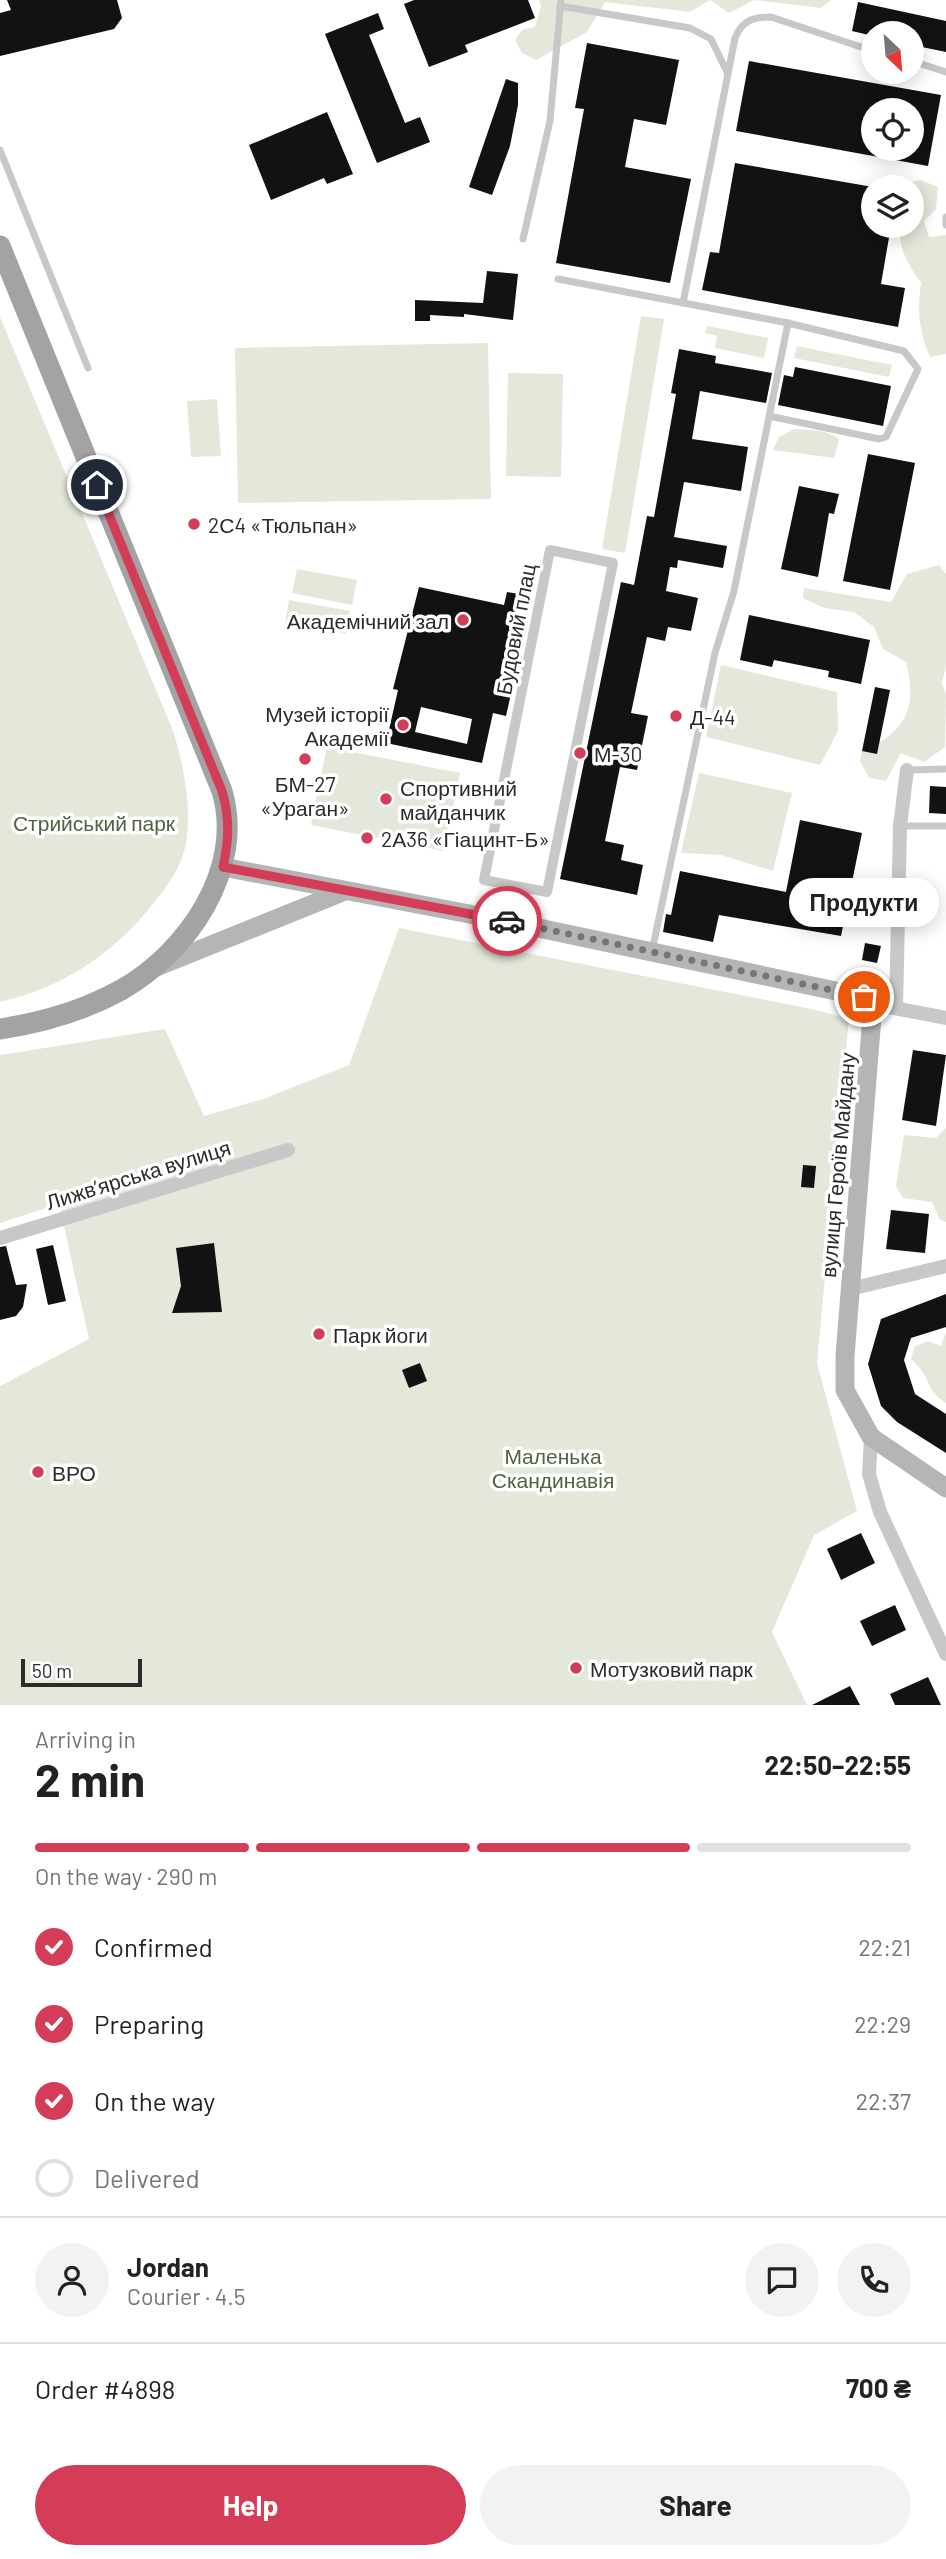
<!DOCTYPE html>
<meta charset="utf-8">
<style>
:root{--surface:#fff;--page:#f2f2f2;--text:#222;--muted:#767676;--line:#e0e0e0;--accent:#d33d57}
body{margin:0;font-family:Barlow,sans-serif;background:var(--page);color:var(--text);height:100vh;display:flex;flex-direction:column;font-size:26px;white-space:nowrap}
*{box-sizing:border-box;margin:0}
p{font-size:23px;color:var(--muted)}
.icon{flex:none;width:38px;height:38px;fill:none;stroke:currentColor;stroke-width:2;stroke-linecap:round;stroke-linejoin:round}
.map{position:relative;height:1705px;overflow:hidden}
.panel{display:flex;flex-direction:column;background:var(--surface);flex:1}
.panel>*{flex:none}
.needle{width:46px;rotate:154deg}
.fabs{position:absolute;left:861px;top:21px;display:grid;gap:14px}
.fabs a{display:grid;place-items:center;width:63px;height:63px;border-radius:50%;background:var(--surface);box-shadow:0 4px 18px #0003;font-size:35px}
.scale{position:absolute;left:21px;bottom:18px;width:121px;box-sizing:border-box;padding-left:7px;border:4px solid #2b2b2b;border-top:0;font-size:19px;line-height:24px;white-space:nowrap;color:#2b2b2b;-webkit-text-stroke:5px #fff;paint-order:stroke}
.pin{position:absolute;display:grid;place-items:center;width:60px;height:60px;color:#fff;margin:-30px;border:4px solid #fff;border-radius:50%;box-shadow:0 2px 7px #0007}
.courier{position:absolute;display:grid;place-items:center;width:70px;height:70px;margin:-35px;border:5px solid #d33d57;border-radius:50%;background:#fff;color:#222;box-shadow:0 2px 9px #0007}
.bubble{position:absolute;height:49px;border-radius:24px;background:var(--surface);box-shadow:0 4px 18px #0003;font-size:23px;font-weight:700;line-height:49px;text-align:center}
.headline em{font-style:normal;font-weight:700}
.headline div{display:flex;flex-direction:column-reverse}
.headline{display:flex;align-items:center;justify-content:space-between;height:119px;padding:0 35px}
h1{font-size:46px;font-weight:700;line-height:52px}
.bar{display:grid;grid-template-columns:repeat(4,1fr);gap:10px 7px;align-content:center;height:84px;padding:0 35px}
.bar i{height:9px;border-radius:5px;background:var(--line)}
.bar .on{background:var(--accent)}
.bar p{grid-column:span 4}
.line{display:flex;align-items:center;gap:18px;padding:0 35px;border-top:2px solid var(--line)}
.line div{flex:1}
.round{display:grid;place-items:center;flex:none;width:74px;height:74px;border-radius:37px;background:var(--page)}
ol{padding:0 35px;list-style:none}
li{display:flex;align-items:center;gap:21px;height:77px}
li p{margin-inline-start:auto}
li .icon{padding:7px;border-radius:50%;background:var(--accent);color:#fff;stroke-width:4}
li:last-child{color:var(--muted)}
li i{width:38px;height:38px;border:4px solid var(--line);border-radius:50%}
.button{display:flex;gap:14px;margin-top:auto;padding:14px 35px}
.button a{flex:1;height:80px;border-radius:42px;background:var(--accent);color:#fff;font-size:28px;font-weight:700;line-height:80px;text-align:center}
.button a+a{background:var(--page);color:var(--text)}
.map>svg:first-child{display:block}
.green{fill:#e3e8da}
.building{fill:#121212;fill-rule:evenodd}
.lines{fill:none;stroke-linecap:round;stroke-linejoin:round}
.service{stroke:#c8c8c8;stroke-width:7}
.pedestrian{stroke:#c8c8c8;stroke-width:10}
.minor{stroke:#c8c8c8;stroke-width:14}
.secondary{stroke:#b5b5b5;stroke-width:19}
.primary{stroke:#a3a3a3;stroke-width:21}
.done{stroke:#757575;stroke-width:7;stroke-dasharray:0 12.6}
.route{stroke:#d33d57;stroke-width:9}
.poi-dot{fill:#d33d57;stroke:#fff;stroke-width:2.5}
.labels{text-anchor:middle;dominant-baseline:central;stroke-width:7;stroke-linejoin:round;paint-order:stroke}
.poi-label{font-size:21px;fill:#2b2b2b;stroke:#fff;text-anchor:start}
.street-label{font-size:21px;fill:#2b2b2b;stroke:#fff}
.park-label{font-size:21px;fill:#52623e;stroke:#fff}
</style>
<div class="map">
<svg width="946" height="1705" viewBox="0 0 946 1705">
<rect width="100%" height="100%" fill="#fff"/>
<g class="green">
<polygon points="539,0 831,0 821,8 754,0 729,13 710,0 690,12 605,2 587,32 536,60 522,53 515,40 522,30 535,27 541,6"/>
<path d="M920 180 938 187 936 209 924 221 929 237 946 235V354L930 357C919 332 917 310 921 283 910 267 896 246 901 226H912V187H906L905 184Z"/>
<polygon points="641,316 664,319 625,553 602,549"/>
<path d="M0 317 174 733C184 770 192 805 186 843 183 863 169 884 157 899 116 952 65 987 0 1002Z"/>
<polygon points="707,326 768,338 764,358 715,348 717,336 705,333"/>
<polygon points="488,343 491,499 238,503 235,348"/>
<polygon points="797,346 892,365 889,377 794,358"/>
<polygon points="508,373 563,374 561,477 506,476"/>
<polygon points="217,399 221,456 191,457 187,401"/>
<path d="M794 429C810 430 826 429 839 439L834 458 773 450 779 437Z"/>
<path d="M939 565 946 574V666L942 683 946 695 945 747 924 762 901 753 886 781 869 778 860 761 862 751C905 733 918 709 906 662L883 649 874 627 854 612 824 608 803 598 804 588 891 602 907 574Z"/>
<polygon points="297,569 357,580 352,605 292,593"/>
<polygon points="289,600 350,611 346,634 285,623"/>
<polygon points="721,665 837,692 838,731 820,765 706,737"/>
<polygon points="327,747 460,773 444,851 311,825"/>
<polygon points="699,773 792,793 773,871 721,855 681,853"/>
<polygon points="399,928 812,1009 849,1019 817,1363 857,1511 814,1535 772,1632 807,1705 0,1705 0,1386 89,1339 59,1204 0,1223 0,1055 165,1029 204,1116 263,1099 349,1065"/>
<polygon points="946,1128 946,1222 940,1220 932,1202 903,1198 896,1186 904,1135 936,1138"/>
<path d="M946 1332V1403C926 1392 930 1374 911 1359L915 1346 928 1341 941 1346Z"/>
</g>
<g class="building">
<polygon points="7,0 117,0 122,18 114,29 0,56 0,13 11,10"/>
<polygon points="414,0 528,0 535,18 465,45 468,52 429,67 404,4"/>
<polygon points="858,2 946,21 946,52 912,45 912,33 873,33 873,36 852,31"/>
<polygon points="378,13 384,29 369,35 405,123 420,117 430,142 377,163 325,34"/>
<polygon points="587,43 679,60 666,125 634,119 625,167 691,179 670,283 556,263 584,109 575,108"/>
<path d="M749 61 941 95 928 166 736 131ZM873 110H912V149H873Z"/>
<polygon points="506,79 518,83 518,105 510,146 492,195 469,187"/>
<polygon points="327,112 353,174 327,184 324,178 271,200 249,145"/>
<polygon points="735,163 873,187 873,226 891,226 881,284 905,288 898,327 702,290 710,252 719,253"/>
<polygon points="487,271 518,274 513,320 464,314 464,317 430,315 430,321 415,321 415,300 483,303"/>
<polygon points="679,349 716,356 715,363 772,373 766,403 700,391 692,439 748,447 741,491 684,482 674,537 727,546 723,568 678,560 677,568 670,567 666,591 698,598 691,631 668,627 665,641 647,637 631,713 648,716 637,770 620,767 605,841 624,845 621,860 643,865 637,895 560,879 621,582 634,585 647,516 654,517 676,394 671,393"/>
<polygon points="795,367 891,386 883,426 778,405 784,375 793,377"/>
<polygon points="868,454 915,463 890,590 843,581"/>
<polygon points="799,486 839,494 834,514 829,513 818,577 781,569"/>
<path d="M419 587 504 605 507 592 520 594 507 656 519 658 506 716 493 713 482 763 386 743 398 690 393 689ZM421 707 472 719 467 744 415 732Z"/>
<polygon points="749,615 870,640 861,684 828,677 829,671 774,660 772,667 740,660"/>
<polygon points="875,687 890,690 877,754 862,751"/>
<polygon points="930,786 946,787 946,814 929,813"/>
<polygon points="800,820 862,833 841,936 719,915 713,942 663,932 666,914 671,915 680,871 786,892"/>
<polygon points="865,943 881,946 877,963 862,960"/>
<polygon points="913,1050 946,1055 936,1126 902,1120"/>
<polygon points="803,1165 816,1166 814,1188 801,1187"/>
<polygon points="891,1210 929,1214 925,1253 886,1249"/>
<polygon points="214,1243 222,1312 172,1313 181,1286 176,1248"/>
<polygon points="53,1245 66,1301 48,1305 36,1249"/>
<polygon points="6,1246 16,1285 27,1284 23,1307 16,1316 0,1320 0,1247"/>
<polygon points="946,1294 946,1327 911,1338 904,1360 915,1394 946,1414 946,1453 897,1422 881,1406 868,1364 881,1319"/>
<polygon points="420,1363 427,1381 409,1388 402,1370"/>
<polygon points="861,1533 875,1563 841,1580 827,1549"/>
<polygon points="895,1605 906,1630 872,1646 860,1621"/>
<polygon points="928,1677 941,1705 895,1705 890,1694"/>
<polygon points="850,1686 860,1705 812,1705"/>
</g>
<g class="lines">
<g class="service">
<polyline points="560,6 690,28 711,39 728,74"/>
<polyline points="912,61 946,72"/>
<polyline points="0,150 88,368"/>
<polyline points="946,217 946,225"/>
<polyline points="523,239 550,121 561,0"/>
<polyline points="558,279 788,323 904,351 918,369 886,437 879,439 769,416"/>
<path d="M683 303 735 38C742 21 752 17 771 17L873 51"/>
<polyline points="907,770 946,769"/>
<polyline points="900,826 946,826"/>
<polyline points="506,920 514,886"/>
<polyline points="652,951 715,653 734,591 788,323"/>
</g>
<polygon class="pedestrian" points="550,550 613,563 547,892 484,880"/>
<g class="minor">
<polyline points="873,1004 946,1018"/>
<polyline points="896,1008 900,826 907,770"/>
<polyline points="0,1238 288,1150"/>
<polyline points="850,1289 946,1266"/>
<polyline points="871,1437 869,1474 880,1512 946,1654"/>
</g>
<g class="secondary">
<polyline points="223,867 506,921 864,997 873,1004 845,1356 845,1390 871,1437 946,1488"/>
<polyline points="154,968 345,891"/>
</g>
<path class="primary" d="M0 246 222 791C245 869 188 952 121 990 85 1010 40 1023 0 1029"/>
</g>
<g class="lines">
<polyline class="done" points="507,921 864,997"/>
<path class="route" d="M97 485 222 791C230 818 229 840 223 867L507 921"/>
</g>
<g class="poi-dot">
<circle cx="194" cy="524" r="7"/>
<circle cx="463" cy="620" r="7"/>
<circle cx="676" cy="716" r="7"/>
<circle cx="403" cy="725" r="7"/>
<circle cx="580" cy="753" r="7"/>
<circle cx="305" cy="759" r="7"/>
<circle cx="386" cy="799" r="7"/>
<circle cx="367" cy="838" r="7"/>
<circle cx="319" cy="1334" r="7"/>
<circle cx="38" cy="1472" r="7"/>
<circle cx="576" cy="1668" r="7"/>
</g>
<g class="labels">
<g class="poi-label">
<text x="208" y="524">2С4 «Тюльпан»</text>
<text x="449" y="620" text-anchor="end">Академічний зал</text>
<text x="389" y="713" text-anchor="end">Музей історії<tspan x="389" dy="24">Академії</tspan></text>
<text x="690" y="716">Д-44</text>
<text x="594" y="753">М-30</text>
<text x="305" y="783" text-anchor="middle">БМ-27<tspan x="305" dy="24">«Ураган»</tspan></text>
<text x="400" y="787">Спортивний<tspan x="400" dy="24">майданчик</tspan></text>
<text x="381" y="838">2А36 «Гіацинт-Б»</text>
<text x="333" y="1334">Парк йоги</text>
<text x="52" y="1472">ВРО</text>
<text x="590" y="1668">Мотузковий парк</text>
</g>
<g class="street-label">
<text transform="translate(515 629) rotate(-79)">Будовий плац</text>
<text transform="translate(837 1165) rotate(-85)">вулиця Героїв Майдану</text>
<text transform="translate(138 1174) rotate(-17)">Лижвʼярська вулиця</text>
</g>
<g class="park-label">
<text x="94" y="822">Стрийський парк</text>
<text x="553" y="1455">Маленька<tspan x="553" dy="24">Скандинавія</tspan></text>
</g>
</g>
</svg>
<div class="fabs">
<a><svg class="needle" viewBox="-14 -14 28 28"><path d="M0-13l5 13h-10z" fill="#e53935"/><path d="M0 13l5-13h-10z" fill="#767676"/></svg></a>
<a><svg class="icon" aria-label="locate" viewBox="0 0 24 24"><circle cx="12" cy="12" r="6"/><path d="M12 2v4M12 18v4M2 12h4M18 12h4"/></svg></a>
<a><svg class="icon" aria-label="layers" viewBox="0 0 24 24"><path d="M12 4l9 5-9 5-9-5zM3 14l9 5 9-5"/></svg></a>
</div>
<div class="scale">50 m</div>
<div class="pin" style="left:864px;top:997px;background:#ea580c"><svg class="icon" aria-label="bag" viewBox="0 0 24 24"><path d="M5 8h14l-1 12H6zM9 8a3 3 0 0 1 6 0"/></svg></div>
<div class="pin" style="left:97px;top:485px;background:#1f2937"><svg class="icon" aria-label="home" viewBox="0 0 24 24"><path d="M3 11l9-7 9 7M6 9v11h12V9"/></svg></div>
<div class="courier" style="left:507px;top:921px"><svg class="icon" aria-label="car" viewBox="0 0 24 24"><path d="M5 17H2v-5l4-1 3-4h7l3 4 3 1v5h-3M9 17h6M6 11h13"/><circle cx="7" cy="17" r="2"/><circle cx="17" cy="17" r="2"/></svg></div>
<div class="bubble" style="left:789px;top:878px;width:150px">Продукти</div>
</div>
<section class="panel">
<div class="headline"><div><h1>2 min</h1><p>Arriving in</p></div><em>22:50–22:55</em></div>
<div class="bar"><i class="on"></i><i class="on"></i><i class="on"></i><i></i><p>On the way · 290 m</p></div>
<ol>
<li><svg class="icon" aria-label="check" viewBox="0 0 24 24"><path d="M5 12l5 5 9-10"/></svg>Confirmed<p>22:21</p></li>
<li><svg class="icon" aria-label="check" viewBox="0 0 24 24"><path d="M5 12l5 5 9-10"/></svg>Preparing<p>22:29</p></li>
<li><svg class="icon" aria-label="check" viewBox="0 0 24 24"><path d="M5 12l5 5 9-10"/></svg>On the way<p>22:37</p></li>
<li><i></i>Delivered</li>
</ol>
<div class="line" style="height:126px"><a class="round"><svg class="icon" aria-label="person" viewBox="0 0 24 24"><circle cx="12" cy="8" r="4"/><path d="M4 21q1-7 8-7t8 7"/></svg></a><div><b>Jordan</b><p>Courier · 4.5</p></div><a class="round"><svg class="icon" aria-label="chat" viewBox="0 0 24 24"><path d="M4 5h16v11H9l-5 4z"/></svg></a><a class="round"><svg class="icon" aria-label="phone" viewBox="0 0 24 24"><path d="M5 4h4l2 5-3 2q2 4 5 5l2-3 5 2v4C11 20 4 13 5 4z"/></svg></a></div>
<div class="line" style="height:91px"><div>Order #4898</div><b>700 ₴</b></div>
<div class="button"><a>Help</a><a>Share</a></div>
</section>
